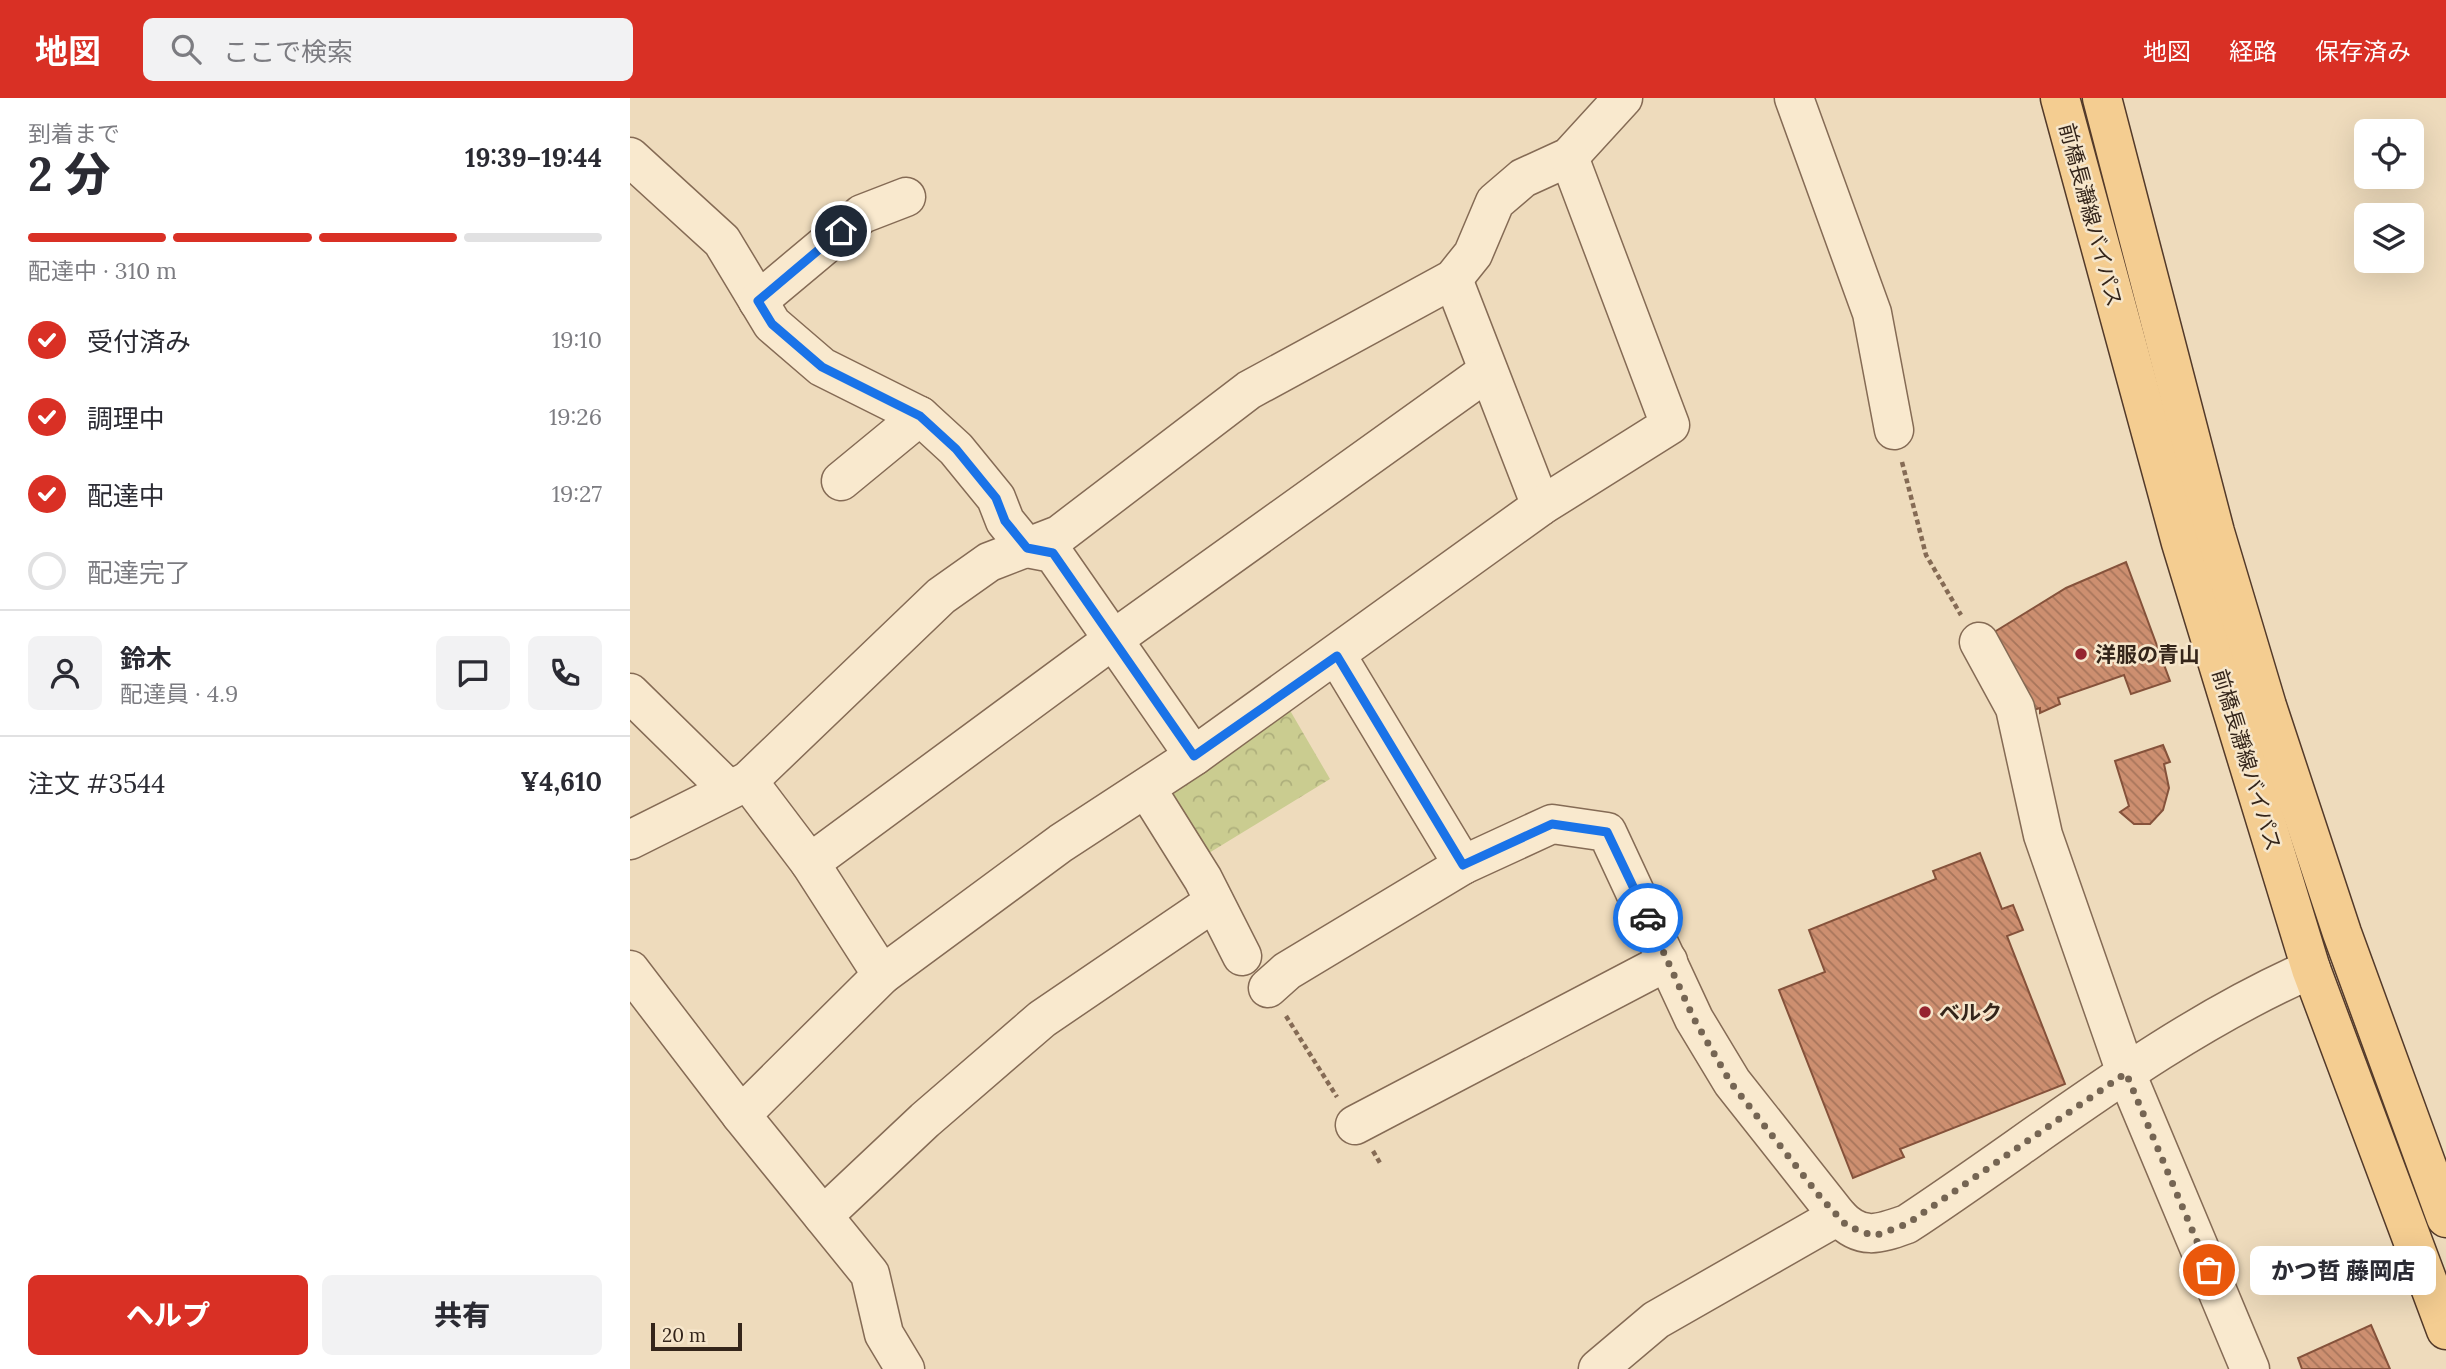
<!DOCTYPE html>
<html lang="ja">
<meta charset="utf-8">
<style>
:root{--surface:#fff;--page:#f2f2f3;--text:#2b2b33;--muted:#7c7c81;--line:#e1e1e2;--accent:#d93025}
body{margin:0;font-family:Lora,"Noto Sans JP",serif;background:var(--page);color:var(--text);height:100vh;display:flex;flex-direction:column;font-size:26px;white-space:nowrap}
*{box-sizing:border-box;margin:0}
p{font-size:23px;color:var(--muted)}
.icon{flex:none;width:38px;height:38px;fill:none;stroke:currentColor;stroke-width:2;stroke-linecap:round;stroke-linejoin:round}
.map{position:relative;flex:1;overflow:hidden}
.details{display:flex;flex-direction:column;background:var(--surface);width:630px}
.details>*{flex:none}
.fabs{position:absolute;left:1724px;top:21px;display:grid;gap:14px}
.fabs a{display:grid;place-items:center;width:70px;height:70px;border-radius:10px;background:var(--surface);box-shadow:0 7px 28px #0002;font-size:35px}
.scale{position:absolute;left:21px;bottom:18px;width:91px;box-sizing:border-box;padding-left:7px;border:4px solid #34251a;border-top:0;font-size:19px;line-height:24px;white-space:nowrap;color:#34251a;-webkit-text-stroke:5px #f6e6cb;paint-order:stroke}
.pin{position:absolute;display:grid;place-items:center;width:60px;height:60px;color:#fff;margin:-30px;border:4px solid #fff;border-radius:50%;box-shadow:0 2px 7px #0007}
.courier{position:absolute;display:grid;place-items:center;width:70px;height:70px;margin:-35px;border:5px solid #1a73e8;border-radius:50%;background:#fff;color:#222;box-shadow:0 2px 9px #0007}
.bubble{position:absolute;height:49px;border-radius:10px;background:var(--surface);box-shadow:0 7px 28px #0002;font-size:23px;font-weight:800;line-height:49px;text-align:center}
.overview em{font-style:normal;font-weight:800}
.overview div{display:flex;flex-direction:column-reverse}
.overview{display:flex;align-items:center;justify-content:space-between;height:119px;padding:0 28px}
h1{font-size:46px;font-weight:800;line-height:52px}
.bar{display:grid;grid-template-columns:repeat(4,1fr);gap:10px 7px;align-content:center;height:84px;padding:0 28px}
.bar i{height:9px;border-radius:5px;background:var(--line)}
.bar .selected{background:var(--accent)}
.bar p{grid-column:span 4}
.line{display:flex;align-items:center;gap:18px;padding:0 28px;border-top:2px solid var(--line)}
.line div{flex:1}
.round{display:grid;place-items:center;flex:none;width:74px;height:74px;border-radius:10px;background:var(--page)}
ol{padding:0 28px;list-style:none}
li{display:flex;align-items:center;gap:21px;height:77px}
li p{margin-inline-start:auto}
li .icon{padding:7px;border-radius:50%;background:var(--accent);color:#fff;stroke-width:4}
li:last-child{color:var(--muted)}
li i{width:38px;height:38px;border:4px solid var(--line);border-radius:50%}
.primary-button{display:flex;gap:14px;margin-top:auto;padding:14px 28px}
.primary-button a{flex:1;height:80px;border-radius:10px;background:var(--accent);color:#fff;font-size:28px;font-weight:800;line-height:80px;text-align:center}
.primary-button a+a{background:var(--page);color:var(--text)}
header{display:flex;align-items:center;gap:42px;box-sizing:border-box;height:98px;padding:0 35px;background:var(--accent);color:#fff}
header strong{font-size:33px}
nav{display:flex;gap:38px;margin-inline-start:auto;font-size:24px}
.search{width:490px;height:63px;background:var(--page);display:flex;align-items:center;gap:18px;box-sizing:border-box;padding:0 24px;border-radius:10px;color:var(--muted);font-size:26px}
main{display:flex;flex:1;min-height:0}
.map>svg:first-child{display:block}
.park{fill:url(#park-crowns)}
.building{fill:url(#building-back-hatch);stroke:#85523b;stroke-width:2}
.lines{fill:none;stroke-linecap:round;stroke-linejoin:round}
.minor-casing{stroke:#856b55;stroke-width:41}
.major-casing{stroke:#533a2a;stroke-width:41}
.path{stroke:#856b55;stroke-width:4.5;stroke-dasharray:5 3.5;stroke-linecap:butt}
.minor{stroke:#f9e9ce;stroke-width:38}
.major{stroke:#f4cd91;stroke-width:38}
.done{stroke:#756553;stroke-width:7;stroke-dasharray:0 12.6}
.route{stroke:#1a73e8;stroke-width:9}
.poi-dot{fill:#95242f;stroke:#f6e6cb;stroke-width:2.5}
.labels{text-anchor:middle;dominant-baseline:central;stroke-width:5;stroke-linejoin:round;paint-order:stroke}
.street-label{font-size:21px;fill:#34251a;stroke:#f6e6cb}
.poi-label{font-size:21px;font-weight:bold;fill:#34251a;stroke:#f6e6cb;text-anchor:start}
</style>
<header>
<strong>地図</strong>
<div class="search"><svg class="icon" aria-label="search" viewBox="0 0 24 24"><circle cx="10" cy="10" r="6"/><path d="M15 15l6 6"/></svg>ここで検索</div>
<nav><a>地図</a><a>経路</a><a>保存済み</a></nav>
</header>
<main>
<section class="details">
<div class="overview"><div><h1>2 分</h1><p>到着まで</p></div><em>19:39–19:44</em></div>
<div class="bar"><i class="selected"></i><i class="selected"></i><i class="selected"></i><i></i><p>配達中 · 310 m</p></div>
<ol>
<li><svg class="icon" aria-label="check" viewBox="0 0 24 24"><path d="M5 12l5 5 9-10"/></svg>受付済み<p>19:10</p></li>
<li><svg class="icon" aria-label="check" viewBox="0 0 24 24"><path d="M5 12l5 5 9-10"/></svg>調理中<p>19:26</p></li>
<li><svg class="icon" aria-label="check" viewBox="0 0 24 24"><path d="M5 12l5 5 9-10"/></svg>配達中<p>19:27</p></li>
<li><i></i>配達完了</li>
</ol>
<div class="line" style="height:126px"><a class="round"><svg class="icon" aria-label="person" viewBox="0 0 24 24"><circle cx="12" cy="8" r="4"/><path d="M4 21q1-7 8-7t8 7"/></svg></a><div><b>鈴木</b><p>配達員 · 4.9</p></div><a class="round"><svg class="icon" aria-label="chat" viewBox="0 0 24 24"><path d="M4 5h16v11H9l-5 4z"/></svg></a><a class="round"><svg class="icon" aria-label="phone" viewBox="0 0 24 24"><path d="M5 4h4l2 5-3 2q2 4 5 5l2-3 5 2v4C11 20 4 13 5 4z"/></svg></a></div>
<div class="line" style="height:91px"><div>注文 #3544</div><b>¥4,610</b></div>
<div class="primary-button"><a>ヘルプ</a><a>共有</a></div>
</section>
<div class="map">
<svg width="1816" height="1271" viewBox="0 0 1816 1271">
<defs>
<pattern id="park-crowns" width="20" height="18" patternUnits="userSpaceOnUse" patternTransform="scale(1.75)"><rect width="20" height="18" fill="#cacc90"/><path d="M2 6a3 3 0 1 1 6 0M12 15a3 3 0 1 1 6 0" fill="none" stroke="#aeaf7c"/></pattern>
<pattern id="building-back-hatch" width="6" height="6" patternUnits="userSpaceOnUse" patternTransform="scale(1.75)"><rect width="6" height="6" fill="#cd8f70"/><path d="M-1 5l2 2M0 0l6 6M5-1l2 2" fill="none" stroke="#a7755b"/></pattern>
</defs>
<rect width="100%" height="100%" fill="#eedbbc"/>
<polygon class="park" points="658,609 700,681 574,758 539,692"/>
<g class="building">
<polygon points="1496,464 1540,583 1501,596 1494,577 1428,600 1430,606 1410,615 1410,610 1403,612 1361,536 1436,490"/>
<polygon points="1533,647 1540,664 1534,666 1539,690 1533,712 1520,726 1504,726 1490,714 1499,708 1485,663"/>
<polygon points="1350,755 1372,811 1383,807 1393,832 1377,838 1435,986 1270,1051 1274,1059 1223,1080 1149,892 1195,874 1179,832 1306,781 1303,773"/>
<polygon points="1741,1227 1760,1271 1672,1271 1668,1260"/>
</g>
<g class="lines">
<defs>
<g id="minor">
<polyline points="1164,0 1242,215 1264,332"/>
<polyline points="0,59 92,143 142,226 192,269 290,318 326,351 366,400 375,423 397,450 423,455 564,658"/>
<polyline points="823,181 911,408"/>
<polyline points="128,203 232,116 276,99"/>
<polyline points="211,383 290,318"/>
<polyline points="1349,544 1385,610 1413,737 1496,975 1620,1271"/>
<path d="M707 558 833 767 922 726 977 734 1064 921 1102 984 1208 1118C1231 1143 1249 1136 1277 1126 1409 1039 1535 935 1681 871"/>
<polyline points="0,595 98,691"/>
<polyline points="118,683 180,765 252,877"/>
<polyline points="516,690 573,781 612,858"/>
<polyline points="0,742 118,683 311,498 359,464 429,437 619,292 823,181 843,156 865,104 893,80 939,59 993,0"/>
<polyline points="180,765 481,543 858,273"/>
<polyline points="0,872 111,1017"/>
<polyline points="638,890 657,873 833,767"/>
<polyline points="725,1027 1038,863"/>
<polyline points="193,1118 295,1022 412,921 584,804"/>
<polyline points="275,1271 254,1236 240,1176 111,1017 252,877 431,745 564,658 911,408 1040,327 939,59"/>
<polyline points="968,1271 1026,1222 1208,1118"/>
</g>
<g id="major">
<polyline points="1430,0 1551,445 1681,871 1816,1232"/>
<polyline points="1472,0 1585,434 1637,608 1712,835 1816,1120"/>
</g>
</defs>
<use href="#minor" class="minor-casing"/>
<use href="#major" class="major-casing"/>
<g class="path">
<polyline points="1272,364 1296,457 1331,517"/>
<polyline points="656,918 707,999"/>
<polyline points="743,1053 750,1065"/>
</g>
<use href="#minor" class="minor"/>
<use href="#major" class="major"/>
</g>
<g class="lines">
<polyline class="done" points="1018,820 1064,921 1101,985 1191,1100 1217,1128 1244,1138 1277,1126 1496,975 1579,1172"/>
<polyline class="route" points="211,133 128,203 142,226 192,269 290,318 326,351 366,400 375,423 397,450 423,455 564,658 707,558 833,767 922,726 977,734 1018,820"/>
</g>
<g class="poi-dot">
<circle cx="1451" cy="556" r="7"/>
<circle cx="1295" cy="914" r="7"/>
</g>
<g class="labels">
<g class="street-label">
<text transform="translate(1461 117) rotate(75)">前橋長瀞線バイパス</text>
<text transform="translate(1617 662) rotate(73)">前橋長瀞線バイパス</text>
</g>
<g class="poi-label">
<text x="1465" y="556">洋服の青山</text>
<text x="1309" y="914">ベルク</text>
</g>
</g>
</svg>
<div class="fabs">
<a><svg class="icon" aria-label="locate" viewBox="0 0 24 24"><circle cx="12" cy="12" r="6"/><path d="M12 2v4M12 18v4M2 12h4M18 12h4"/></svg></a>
<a><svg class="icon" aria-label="layers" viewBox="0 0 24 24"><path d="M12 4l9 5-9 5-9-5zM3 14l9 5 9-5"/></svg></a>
</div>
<div class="scale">20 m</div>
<div class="pin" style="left:1579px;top:1172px;background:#ea580c"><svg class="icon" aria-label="bag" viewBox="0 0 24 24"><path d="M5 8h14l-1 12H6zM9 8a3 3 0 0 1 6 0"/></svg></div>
<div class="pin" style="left:211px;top:133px;background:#1f2937"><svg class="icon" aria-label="home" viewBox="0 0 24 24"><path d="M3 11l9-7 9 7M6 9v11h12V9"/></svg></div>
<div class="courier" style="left:1018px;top:820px"><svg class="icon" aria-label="car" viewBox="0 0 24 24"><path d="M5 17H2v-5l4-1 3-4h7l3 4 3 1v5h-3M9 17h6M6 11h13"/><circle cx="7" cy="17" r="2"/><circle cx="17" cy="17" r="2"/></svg></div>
<div class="bubble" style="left:1620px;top:1148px;width:186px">かつ哲 藤岡店</div>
</div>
</main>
